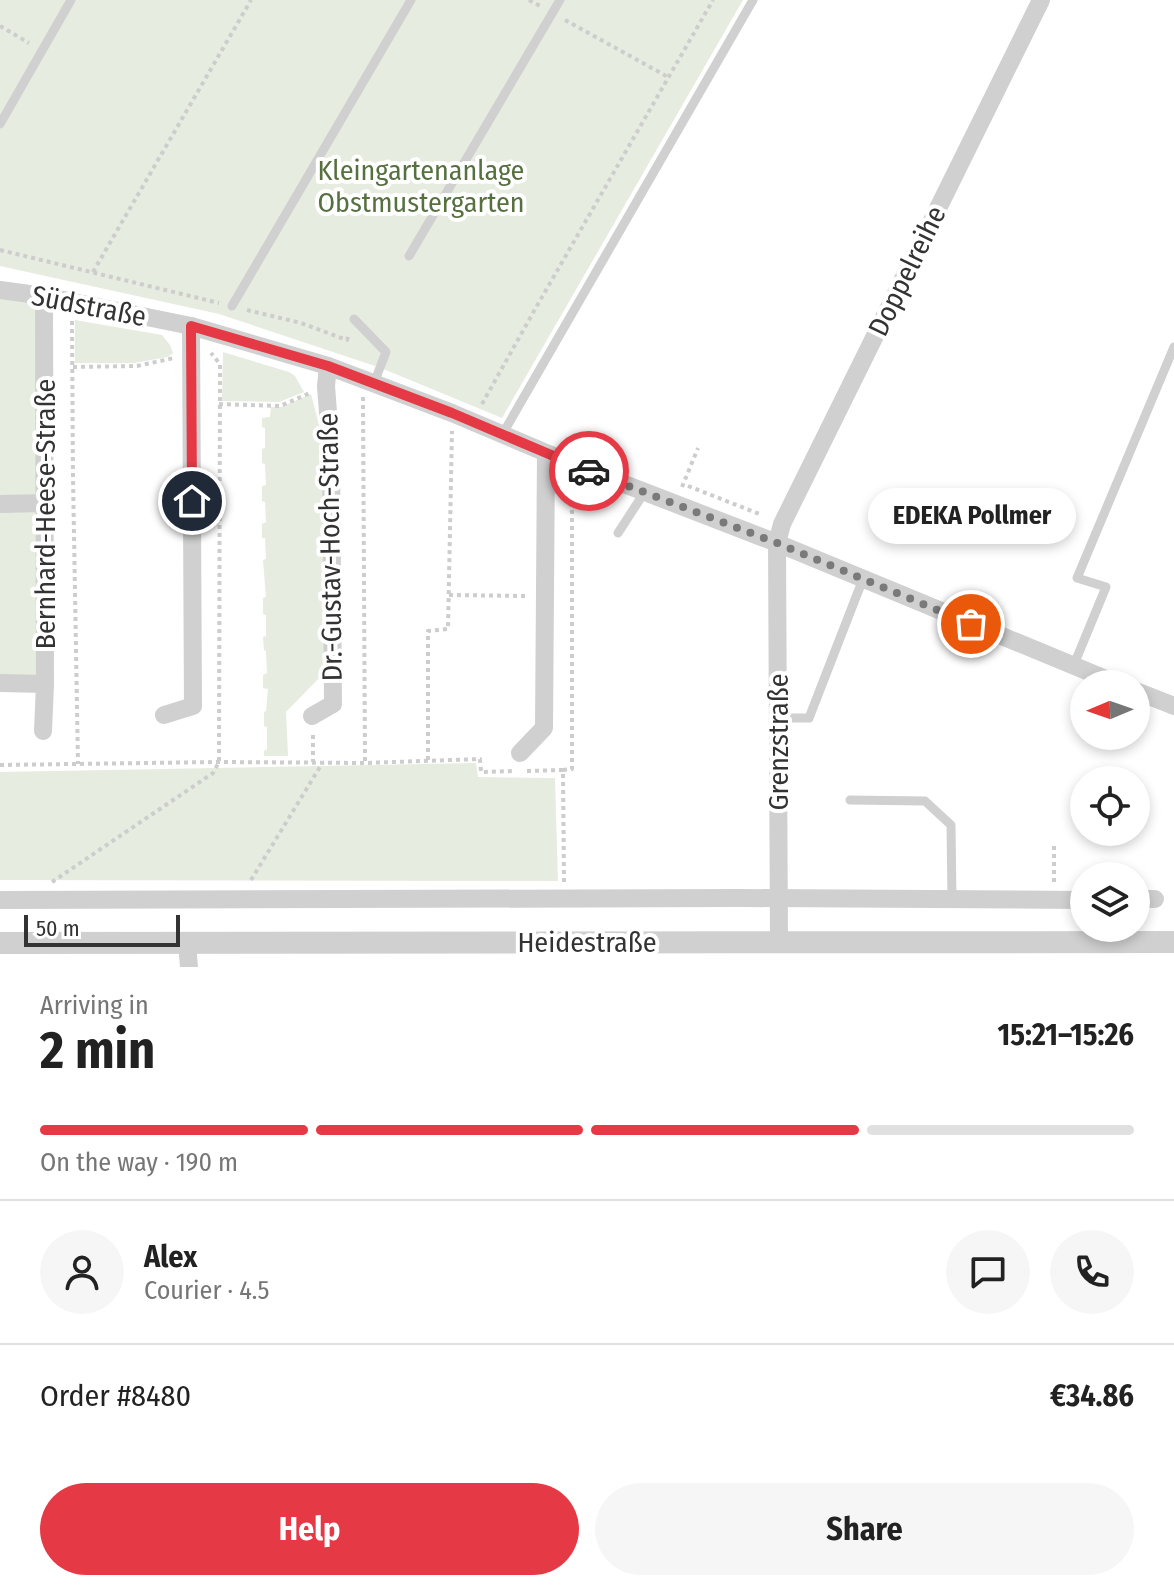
<!DOCTYPE html>
<meta charset="utf-8">
<style>
:root{--surface:#fff;--page:#f6f6f6;--text:#222;--muted:#767676;--line:#e0e0e0;--accent:#e63946}
body{margin:0;font-family:"Fira Sans Condensed",sans-serif;background:var(--page);color:var(--text);height:100vh;display:flex;flex-direction:column;font-size:30px;white-space:nowrap}
*{box-sizing:border-box;margin:0}
p{font-size:26px;color:var(--muted)}
.icon{flex:none;width:44px;height:44px;fill:none;stroke:currentColor;stroke-width:2;stroke-linecap:round;stroke-linejoin:round}
.map{position:relative;height:967px;overflow:hidden}
.drawer{display:flex;flex-direction:column;background:var(--surface);flex:1}
.drawer>*{flex:none}
.needle{width:52px;rotate:268deg}
.tools{position:absolute;left:1070px;top:670px;display:grid;gap:16px}
.tools a{display:grid;place-items:center;width:80px;height:80px;border-radius:50%;background:var(--surface);box-shadow:0 4px 12px #0003;font-size:40px}
.scale{position:absolute;left:24px;bottom:20px;width:156px;box-sizing:border-box;padding-left:8px;border:4px solid #333;border-top:0;font-size:22px;line-height:28px;white-space:nowrap;color:#333;-webkit-text-stroke:6px #fff;paint-order:stroke}
.pin{position:absolute;display:grid;place-items:center;width:68px;height:68px;color:#fff;margin:-34px;border:4px solid #fff;border-radius:50%;box-shadow:0 2px 8px #0007}
.courier{position:absolute;display:grid;place-items:center;width:80px;height:80px;margin:-40px;border:6px solid #e63946;border-radius:50%;background:#fff;color:#222;box-shadow:0 2px 10px #0007}
.bubble{position:absolute;height:56px;border-radius:28px;background:var(--surface);box-shadow:0 4px 12px #0003;font-size:26px;font-weight:700;line-height:56px;text-align:center}
.head em{font-style:normal;font-weight:700}
.head div{display:flex;flex-direction:column-reverse}
.head{display:flex;align-items:center;justify-content:space-between;height:136px;padding:0 40px}
h1{font-size:52px;font-weight:700;line-height:60px}
.bar{display:grid;grid-template-columns:repeat(4,1fr);gap:12px 8px;align-content:center;height:96px;padding:0 40px}
.bar i{height:10px;border-radius:6px;background:var(--line)}
.bar .current{background:var(--accent)}
.bar p{grid-column:span 4}
.line{display:flex;align-items:center;gap:20px;padding:0 40px;border-top:2px solid var(--line)}
.line div{flex:1}
.round{display:grid;place-items:center;flex:none;width:84px;height:84px;border-radius:42px;background:var(--page)}
.action{display:flex;gap:16px;margin-top:auto;padding:16px 40px}
.action a{flex:1;height:92px;border-radius:48px;background:var(--accent);color:#fff;font-size:32px;font-weight:700;line-height:92px;text-align:center}
.action a+a{background:var(--page);color:var(--text)}
.map>svg:first-child{display:block}
.green{fill:#e6ecdf}
.lines{fill:none;stroke-linecap:round;stroke-linejoin:round}
.path{stroke:#cdcdcd;stroke-width:4;stroke-dasharray:4 4;stroke-linecap:butt}
.service{stroke:#d0d0d0;stroke-width:9}
.minor{stroke:#d0d0d0;stroke-width:18}
.tertiary{stroke:#d0d0d0;stroke-width:22}
.done{stroke:#7a7a7a;stroke-width:8;stroke-dasharray:0 14.4}
.route{stroke:#e63946;stroke-width:10}
.labels{text-anchor:middle;dominant-baseline:central;stroke-width:8;stroke-linejoin:round;paint-order:stroke}
.park-label{font-size:28px;fill:#56703f;stroke:#fff}
.street-label{font-size:28px;fill:#333;stroke:#fff}
</style>
<div class="map">
<svg width="1174" height="967" viewBox="0 0 1174 967">
<rect width="100%" height="100%" fill="#fff"/>
<g class="green">
<polygon points="0,0 743,0 502,418 381,368 219,314 0,266"/>
<polygon points="0,290 44,296 45,684 0,683"/>
<polygon points="75,320 162,335 170,345 173,353 168,357 134,363 75,363"/>
<polygon points="223,352 289,372 295,376 304,392 279,402 222,401"/>
<polygon points="311,394 326,452 326,668 323,674 286,712 288,756 264,756 264,751 267,749 267,727 264,726 264,712 266,711 268,689 263,688 263,675 267,673 266,651 264,650 263,637 266,636 266,615 263,614 263,598 266,597 263,560 266,559 265,538 262,538 262,524 266,522 265,502 262,501 262,486 266,485 265,464 262,463 262,449 265,448 265,428 262,427 262,418 270,417 271,407 281,407"/>
<polygon points="476,763 478,777 555,778 558,881 0,880 0,772"/>
</g>
<g class="lines">
<g class="path">
<polyline points="529,0 540,6"/>
<polyline points="565,20 668,77"/>
<polyline points="0,26 29,43"/>
<polyline points="0,250 219,303"/>
<polyline points="93,272 251,0"/>
<polyline points="247,310 301,323 347,340 349,334"/>
<polyline points="72,321 73,477 78,764"/>
<polyline points="73,367 137,366 174,358"/>
<polyline points="363,397 365,763"/>
<polyline points="219,404 280,406 310,393"/>
<polyline points="482,404 534,311 713,0"/>
<polyline points="688,486 762,515"/>
<polyline points="682,487 698,448"/>
<polyline points="449,595 526,596"/>
<polyline points="313,735 313,762"/>
<polyline points="428,760 428,631 448,629 452,431"/>
<polyline points="0,765 219,762 365,763 480,759 481,772 514,771"/>
<polyline points="563,770 572,769 572,513 569,481"/>
<polyline points="527,771 563,770 564,882"/>
<polyline points="251,880 323,762"/>
<polyline points="52,882 213,773 219,762 220,364 211,353"/>
<polyline points="1054,882 1054,845"/>
</g>
<g class="service">
<polyline points="0,124 71,0"/>
<polyline points="409,256 560,0"/>
<polyline points="232,306 411,0"/>
<polyline points="354,319 386,352 374,383"/>
<polyline points="502,435 753,0"/>
<polyline points="618,533 644,493"/>
<polyline points="1073,667 1106,587 1077,578 1174,347"/>
<polyline points="778,718 809,718 863,579"/>
<polyline points="850,800 925,801 951,825 952,899"/>
</g>
<g class="minor">
<polyline points="0,290 44,296 191,326 328,366 452,413 575,465 777,543 1118,684"/>
<polyline points="0,504 45,503"/>
<polyline points="0,683 45,684"/>
<polyline points="1136,691 1174,706"/>
<polyline points="164,715 193,706 191,326"/>
<polyline points="312,716 333,704 331,452 326,386 328,366"/>
<polyline points="43,731 45,684 44,296"/>
<polyline points="520,753 544,728 546,454"/>
<polyline points="1136,899 1155,899"/>
<polyline points="0,900 741,898 1084,900"/>
<polyline points="779,942 777,543 782,524 1041,0"/>
<polyline points="187,943 189,967"/>
</g>
<polyline class="tertiary" points="0,943 1174,942"/>
</g>
<g class="lines">
<polyline class="done" points="589,471 777,543 971,624"/>
<polyline class="route" points="192,501 191,326 328,366 452,413 589,471"/>
</g>
<g class="labels">
<g class="park-label">
<text x="421" y="170">Kleingartenanlage<tspan x="421" dy="32">Obstmustergarten</tspan></text>
</g>
<g class="street-label">
<text transform="translate(907 271) rotate(-64)">Doppelreihe</text>
<text transform="translate(89 306) rotate(11)">Südstraße</text>
<text transform="translate(45 514) rotate(-90)">Bernhard-Heese-Straße</text>
<text transform="translate(330 547) rotate(-91)">Dr.-Gustav-Hoch-Straße</text>
<text transform="translate(778 742) rotate(-90)">Grenzstraße</text>
<text x="587" y="942">Heidestraße</text>
</g>
</g>
</svg>
<div class="tools">
<a><svg class="needle" viewBox="-14 -14 28 28"><path d="M0-13l5 13h-10z" fill="#e53935"/><path d="M0 13l5-13h-10z" fill="#767676"/></svg></a>
<a><svg class="icon" aria-label="locate" viewBox="0 0 24 24"><circle cx="12" cy="12" r="6"/><path d="M12 2v4M12 18v4M2 12h4M18 12h4"/></svg></a>
<a><svg class="icon" aria-label="layers" viewBox="0 0 24 24"><path d="M12 4l9 5-9 5-9-5zM3 14l9 5 9-5"/></svg></a>
</div>
<div class="scale">50 m</div>
<div class="pin" style="left:971px;top:624px;background:#ea580c"><svg class="icon" aria-label="bag" viewBox="0 0 24 24"><path d="M5 8h14l-1 12H6zM9 8a3 3 0 0 1 6 0"/></svg></div>
<div class="pin" style="left:192px;top:501px;background:#1f2937"><svg class="icon" aria-label="home" viewBox="0 0 24 24"><path d="M3 11l9-7 9 7M6 9v11h12V9"/></svg></div>
<div class="courier" style="left:589px;top:471px"><svg class="icon" aria-label="car" viewBox="0 0 24 24"><path d="M5 17H2v-5l4-1 3-4h7l3 4 3 1v5h-3M9 17h6M6 11h13"/><circle cx="7" cy="17" r="2"/><circle cx="17" cy="17" r="2"/></svg></div>
<div class="bubble" style="left:868px;top:488px;width:208px">EDEKA Pollmer</div>
</div>
<section class="drawer">
<div class="head"><div><h1>2 min</h1><p>Arriving in</p></div><em>15:21–15:26</em></div>
<div class="bar"><i class="current"></i><i class="current"></i><i class="current"></i><i></i><p>On the way · 190 m</p></div>
<div class="line" style="height:144px"><a class="round"><svg class="icon" aria-label="person" viewBox="0 0 24 24"><circle cx="12" cy="8" r="4"/><path d="M4 21q1-7 8-7t8 7"/></svg></a><div><b>Alex</b><p>Courier · 4.5</p></div><a class="round"><svg class="icon" aria-label="chat" viewBox="0 0 24 24"><path d="M4 5h16v11H9l-5 4z"/></svg></a><a class="round"><svg class="icon" aria-label="phone" viewBox="0 0 24 24"><path d="M5 4h4l2 5-3 2q2 4 5 5l2-3 5 2v4C11 20 4 13 5 4z"/></svg></a></div>
<div class="line" style="height:104px"><div>Order #8480</div><b>€34.86</b></div>
<div class="action"><a>Help</a><a>Share</a></div>
</section>
